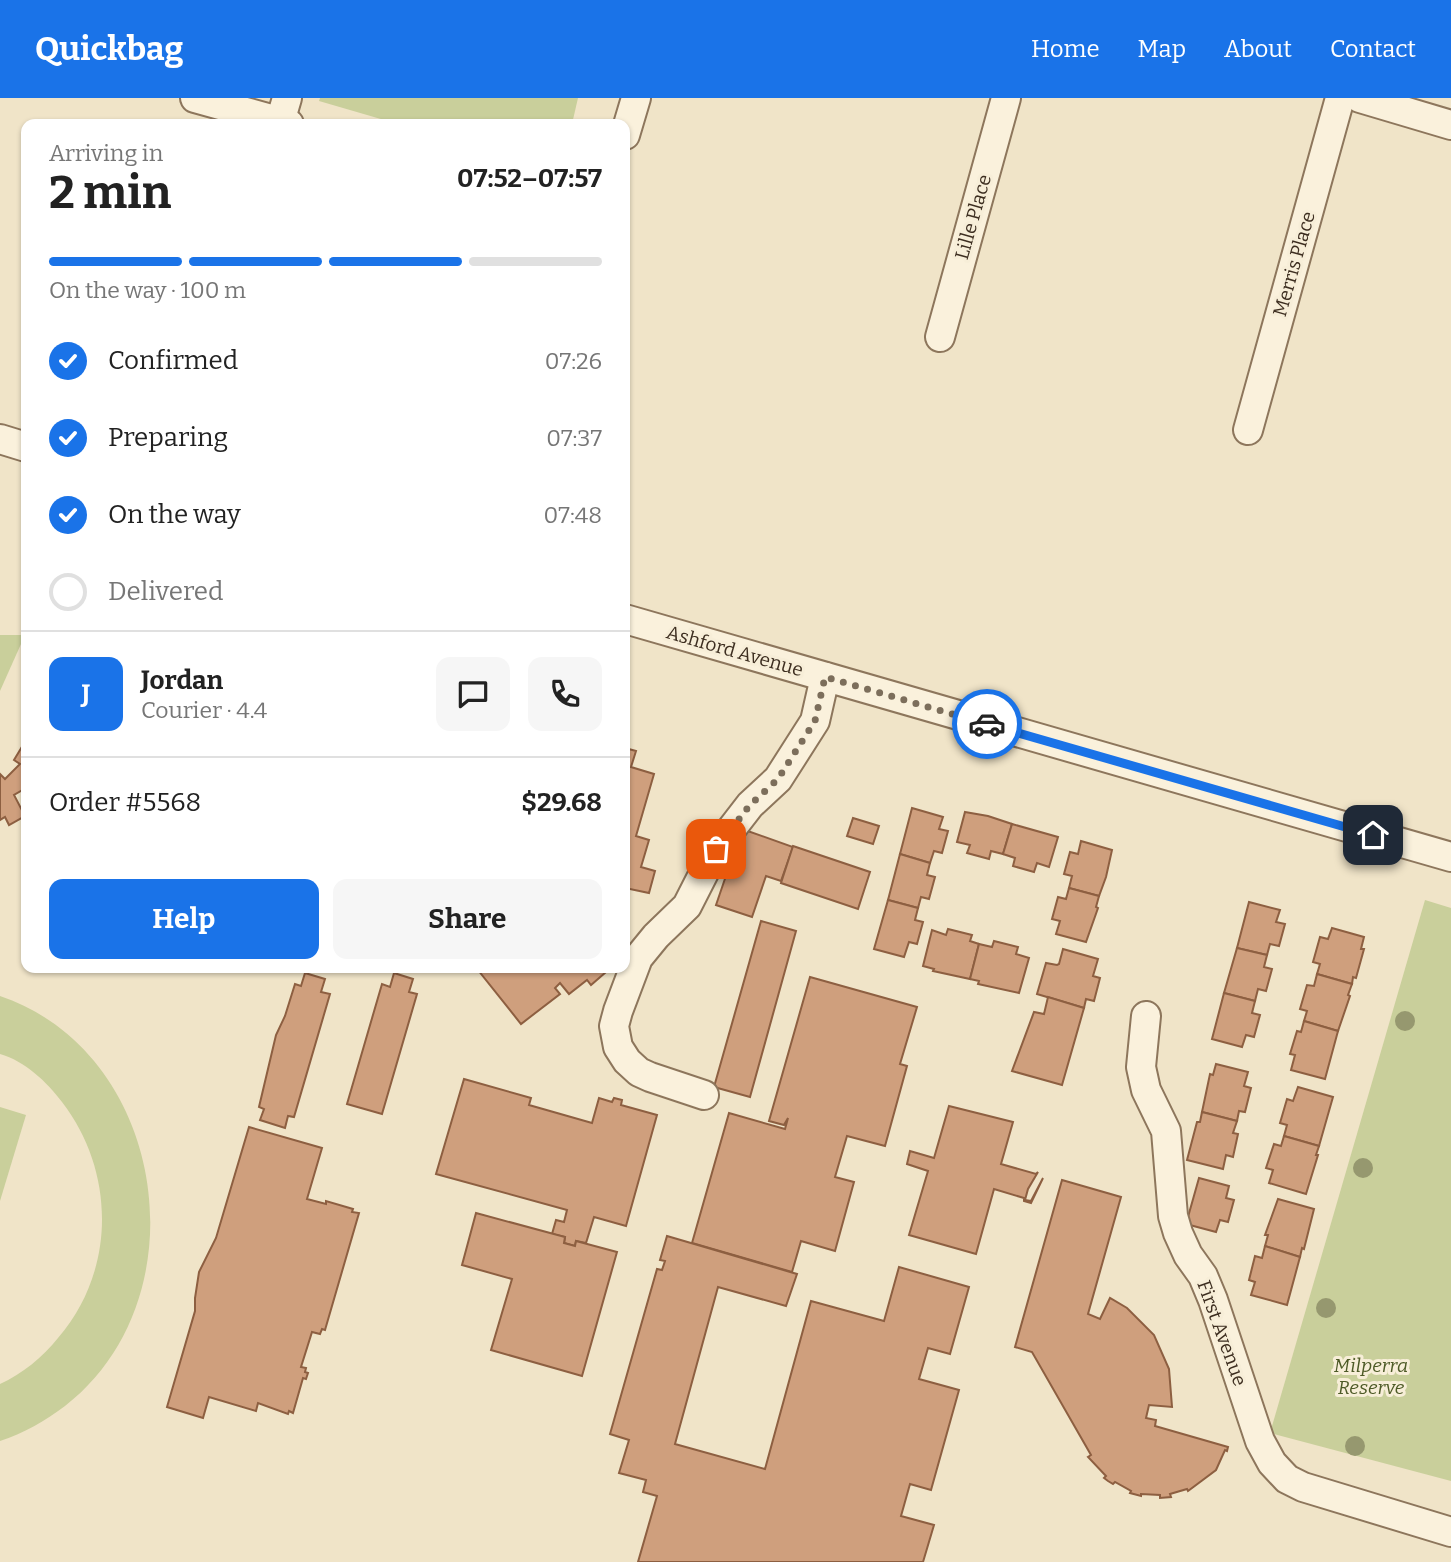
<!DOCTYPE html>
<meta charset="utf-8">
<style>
:root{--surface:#fff;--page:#f6f6f6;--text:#222;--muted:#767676;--line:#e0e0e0;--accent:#1a73e8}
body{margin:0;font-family:Bitter,serif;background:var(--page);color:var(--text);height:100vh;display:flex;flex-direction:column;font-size:26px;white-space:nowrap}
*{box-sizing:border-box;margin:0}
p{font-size:23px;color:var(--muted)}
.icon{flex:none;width:38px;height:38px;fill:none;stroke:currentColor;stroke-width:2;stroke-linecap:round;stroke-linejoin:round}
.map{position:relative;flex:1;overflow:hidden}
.panel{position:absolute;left:21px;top:21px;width:609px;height:854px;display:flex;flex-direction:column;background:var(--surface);border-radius:14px;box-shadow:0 2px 5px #0004}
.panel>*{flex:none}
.pin{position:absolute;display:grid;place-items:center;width:60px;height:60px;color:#fff;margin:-30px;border-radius:14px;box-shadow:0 4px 10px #0006}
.courier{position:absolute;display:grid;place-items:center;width:70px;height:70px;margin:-35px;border:5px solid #1a73e8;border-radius:50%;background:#fff;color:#222;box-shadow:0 2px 9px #0007}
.head em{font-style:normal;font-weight:700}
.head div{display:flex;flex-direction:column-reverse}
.head{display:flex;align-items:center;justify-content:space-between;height:119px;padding:0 28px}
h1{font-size:46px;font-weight:700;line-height:52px}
.bar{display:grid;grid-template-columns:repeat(4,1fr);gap:10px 7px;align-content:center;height:84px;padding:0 28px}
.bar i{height:9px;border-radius:5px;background:var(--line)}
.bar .on{background:var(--accent)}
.bar p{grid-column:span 4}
.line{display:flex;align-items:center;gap:18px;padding:0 28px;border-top:2px solid var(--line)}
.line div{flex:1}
.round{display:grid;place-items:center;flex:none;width:74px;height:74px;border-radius:14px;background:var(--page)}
ol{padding:0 28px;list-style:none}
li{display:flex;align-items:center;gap:21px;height:77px}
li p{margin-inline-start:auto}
li .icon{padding:7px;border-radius:50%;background:var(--accent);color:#fff;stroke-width:4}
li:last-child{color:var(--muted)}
li i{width:38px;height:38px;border:4px solid var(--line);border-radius:50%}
.cta{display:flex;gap:14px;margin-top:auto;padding:14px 28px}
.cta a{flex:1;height:80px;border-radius:14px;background:var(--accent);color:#fff;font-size:28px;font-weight:700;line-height:80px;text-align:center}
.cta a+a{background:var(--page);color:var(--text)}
header{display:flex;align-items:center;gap:42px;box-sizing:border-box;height:98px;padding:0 35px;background:var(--accent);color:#fff}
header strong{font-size:33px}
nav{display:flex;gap:38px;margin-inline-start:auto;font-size:24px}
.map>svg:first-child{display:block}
.green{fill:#c9cf9b}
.building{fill:#cf9f7d;stroke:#8d5f41;stroke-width:2}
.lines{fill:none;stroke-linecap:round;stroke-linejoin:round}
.minor-casing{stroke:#8d765c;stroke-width:32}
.minor{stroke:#faf1dc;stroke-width:28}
.tree{fill:#96986f}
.done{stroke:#7c6e5b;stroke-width:7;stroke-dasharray:0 12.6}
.route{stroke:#1a73e8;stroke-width:9}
.labels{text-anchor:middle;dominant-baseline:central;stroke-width:6;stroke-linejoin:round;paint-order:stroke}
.street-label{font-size:19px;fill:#3d2e20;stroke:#f7eed8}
.park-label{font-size:19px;font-style:italic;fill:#4d5a26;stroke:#f7eed8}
</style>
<header>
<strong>Quickbag</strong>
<nav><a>Home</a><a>Map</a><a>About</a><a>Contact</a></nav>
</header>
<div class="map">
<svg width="1451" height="1464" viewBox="0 0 1451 1464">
<rect width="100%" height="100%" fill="#f0e4c8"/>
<g class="green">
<polygon points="320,0 578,0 572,26 398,26 319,3"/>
<polygon points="0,537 25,537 0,593"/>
<polygon points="1425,802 1451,810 1451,1383 1270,1335"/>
<path d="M0 898C168 955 203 1201 65 1308 46 1322 23 1336 0 1343V1286C22 1276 43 1259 58 1240 116 1173 116 1074 62 1004 47 984 25 963 0 956Z"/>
<polygon points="0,1009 26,1017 0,1103"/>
</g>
<g class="building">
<polygon points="26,642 26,690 14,697 25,718 9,727 5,719 0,722 0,676 5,681 20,666 14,662"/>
<polygon points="625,650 636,653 631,669 654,676 636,738 649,742 641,769 655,773 649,795 625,790"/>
<polygon points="912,710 943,719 939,731 948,733 942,755 934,753 930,765 900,756"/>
<polygon points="965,714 988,718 1012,726 1003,756 991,753 989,761 967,755 970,747 957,744"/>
<polygon points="853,720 879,728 873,746 847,738"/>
<polygon points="1012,726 1058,739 1049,769 1037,765 1034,774 1013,768 1015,760 1003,756"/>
<polygon points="742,731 793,749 781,783 766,778 752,819 716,807"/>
<polygon points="1081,743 1112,752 1106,779 1099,798 1069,790 1072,778 1064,776 1070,754 1078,756"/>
<polygon points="793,748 870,774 858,811 781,785"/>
<polygon points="900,756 930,765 927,777 935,779 929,801 921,799 918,810 888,802"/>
<polygon points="1069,790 1099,798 1096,809 1098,810 1086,844 1056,836 1060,823 1052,821 1058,799 1066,801"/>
<polygon points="888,802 918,810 915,822 923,824 917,846 909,844 904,859 874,851"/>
<polygon points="1249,804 1280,812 1276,824 1285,826 1279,848 1270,846 1267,857 1237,850"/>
<polygon points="761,823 796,833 750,999 714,989"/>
<polygon points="1332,830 1364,839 1361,851 1364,851 1356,880 1353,879 1352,886 1317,876 1320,866 1313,864 1320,839 1328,841"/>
<polygon points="948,831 972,837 970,843 979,846 970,881 933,873 934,871 923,868 932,832 946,837"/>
<polygon points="994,843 1018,849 1016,856 1029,860 1019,895 978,886 979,883 970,881 979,846 992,849"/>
<polygon points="1237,850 1267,857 1264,869 1272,871 1266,893 1258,891 1255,903 1224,895"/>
<polygon points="1063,851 1098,861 1093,878 1100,880 1094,903 1086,901 1084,910 1037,896 1046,865 1057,867 1059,866"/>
<polygon points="481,870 606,870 606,874 591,887 587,882 569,896 560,885 555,890 560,896 521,926 478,872"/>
<polygon points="305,875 325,881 321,894 330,896 294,1019 288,1018 285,1030 260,1022 264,1011 259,1009 276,937 285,918 295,886 301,888"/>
<polygon points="394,875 413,881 409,894 417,896 382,1016 347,1006 382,886 390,889"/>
<polygon points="1317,876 1352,886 1348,897 1350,898 1338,933 1304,923 1307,913 1300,911 1307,887 1314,888"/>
<polygon points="810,879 917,909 900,966 907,968 885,1048 847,1038 835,1079 854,1084 835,1153 801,1143 792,1174 692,1145 729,1015 785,1031 788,1020 784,1027 769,1023"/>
<polygon points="1224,895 1255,903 1252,915 1260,917 1254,939 1246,937 1242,949 1212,941"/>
<polygon points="1048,899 1084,910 1062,987 1012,973 1034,914 1044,916"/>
<polygon points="1304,923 1338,933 1325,981 1291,972 1295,957 1290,956 1297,933 1301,934"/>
<polygon points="1216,966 1248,974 1244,988 1251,990 1245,1014 1239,1013 1237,1023 1202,1014 1210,976 1213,977"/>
<polygon points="464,981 531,1000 529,1007 592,1025 599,1000 612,1004 614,1000 622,1002 621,1007 657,1017 626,1128 594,1119 586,1145 576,1143 575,1148 564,1145 565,1139 552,1136 556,1122 564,1124 567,1112 436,1076"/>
<polygon points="1298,989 1333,999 1319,1048 1284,1038 1287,1027 1280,1025 1287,1001 1293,1003"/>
<polygon points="949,1008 1013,1024 1001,1066 1036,1076 1038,1074 1028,1091 1025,1102 1031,1103 1043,1080 1031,1105 1024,1103 1024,1100 994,1091 976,1156 909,1137 928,1073 907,1066 910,1053 934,1060"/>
<polygon points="1202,1014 1237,1023 1233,1035 1238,1036 1233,1059 1226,1057 1223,1071 1187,1062 1197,1024 1200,1024"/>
<polygon points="249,1029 322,1050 307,1101 326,1106 326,1103 353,1111 352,1114 359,1115 325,1232 322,1231 320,1236 312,1234 301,1269 306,1270 305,1274 308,1275 306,1281 303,1280 293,1315 289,1313 288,1316 258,1305 256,1313 209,1299 203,1320 167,1309 195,1213 195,1200 199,1174 216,1140"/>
<polygon points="1284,1038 1319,1048 1316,1057 1318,1057 1306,1096 1269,1085 1273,1072 1266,1070 1274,1046 1281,1048"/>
<polygon points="1199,1080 1229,1088 1226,1100 1234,1102 1228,1124 1220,1122 1216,1134 1186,1126"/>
<polygon points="1062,1082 1121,1099 1088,1216 1100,1221 1110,1200 1127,1210 1154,1237 1169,1271 1172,1309 1149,1307 1146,1320 1156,1322 1155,1328 1228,1349 1227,1353 1225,1352 1216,1372 1188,1393 1187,1391 1170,1396 1171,1399 1160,1400 1160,1397 1141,1396 1141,1398 1130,1395 1131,1393 1115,1384 1113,1386 1108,1383 1104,1380 1106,1378 1088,1359 1091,1357 1032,1254 1015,1249"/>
<polygon points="1278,1101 1314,1111 1304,1151 1302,1150 1300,1159 1265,1148 1268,1137 1265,1137"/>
<polygon points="476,1115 565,1139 564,1145 575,1148 576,1143 617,1154 582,1278 491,1252 512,1181 462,1167"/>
<polygon points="667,1138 797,1176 786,1208 718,1189 675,1346 765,1371 811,1203 884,1223 899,1169 969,1189 950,1256 928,1250 919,1281 959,1292 931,1392 910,1386 901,1418 934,1427 923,1464 638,1464 657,1398 643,1394 646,1382 619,1375 629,1342 610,1336 657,1171 662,1172 665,1163 660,1162"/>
<polygon points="1265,1148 1300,1159 1287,1207 1251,1197 1255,1184 1249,1182 1255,1158 1262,1160"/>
</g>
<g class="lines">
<defs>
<g id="minor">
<polyline points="195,0 289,26"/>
<polyline points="1360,0 1451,27"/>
<polyline points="280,24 287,0"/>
<polyline points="625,37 636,0"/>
<polyline points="940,239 1006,0"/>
<polyline points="1248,332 1340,0"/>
<polyline points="0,341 26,349"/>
<polyline points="625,521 1451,759"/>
<polyline points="1146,918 1141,969 1146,992 1166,1033 1173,1118 1178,1135 1188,1157 1203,1178 1213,1202 1260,1343 1272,1365 1287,1381 1303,1389 1451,1434"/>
<polyline points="704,997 650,979 639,974 627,963 618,949 614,928 618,913 638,860 656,838 687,808 716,751 750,707 778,681 815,623 825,579"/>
</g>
</defs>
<use href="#minor" class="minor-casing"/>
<use href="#minor" class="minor"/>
</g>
<g class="tree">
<circle cx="1405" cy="923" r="10"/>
<circle cx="1363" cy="1070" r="10"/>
<circle cx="1326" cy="1210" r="10"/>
<circle cx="1355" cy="1348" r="10"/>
</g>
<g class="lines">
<polyline class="done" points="716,751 750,707 778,681 815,623 825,579 987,626"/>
<polyline class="route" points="987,626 1373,737"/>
</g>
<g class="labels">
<g class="street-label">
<text transform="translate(973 119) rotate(-74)">Lille Place</text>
<text transform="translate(1294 166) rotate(-74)">Merris Place</text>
<text transform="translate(735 553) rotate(16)">Ashford Avenue</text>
<text transform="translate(1222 1235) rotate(70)">First Avenue</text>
</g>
<g class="park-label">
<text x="1371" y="1267">Milperra<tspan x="1371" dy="22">Reserve</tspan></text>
</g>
</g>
</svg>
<div class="pin" style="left:716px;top:751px;background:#ea580c"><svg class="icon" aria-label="bag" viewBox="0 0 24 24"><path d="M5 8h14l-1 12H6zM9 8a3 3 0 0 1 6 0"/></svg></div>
<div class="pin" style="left:1373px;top:737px;background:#1f2937"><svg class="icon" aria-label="home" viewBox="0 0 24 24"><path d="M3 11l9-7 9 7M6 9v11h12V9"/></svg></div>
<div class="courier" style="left:987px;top:626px"><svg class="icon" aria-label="car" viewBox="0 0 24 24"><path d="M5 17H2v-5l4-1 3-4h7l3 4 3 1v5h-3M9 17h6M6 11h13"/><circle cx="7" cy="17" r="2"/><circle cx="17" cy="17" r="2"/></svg></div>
<section class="panel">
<div class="head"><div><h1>2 min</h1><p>Arriving in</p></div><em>07:52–07:57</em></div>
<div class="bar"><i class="on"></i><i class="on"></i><i class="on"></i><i></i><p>On the way · 100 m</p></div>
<ol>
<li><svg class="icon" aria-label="check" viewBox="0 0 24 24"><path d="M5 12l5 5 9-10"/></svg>Confirmed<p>07:26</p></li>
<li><svg class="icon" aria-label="check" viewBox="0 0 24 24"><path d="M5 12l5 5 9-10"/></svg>Preparing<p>07:37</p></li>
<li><svg class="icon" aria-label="check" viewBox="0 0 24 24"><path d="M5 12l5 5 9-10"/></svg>On the way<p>07:48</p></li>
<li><i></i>Delivered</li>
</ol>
<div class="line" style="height:126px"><b class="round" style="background:var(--accent);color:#fff">J</b><div><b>Jordan</b><p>Courier · 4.4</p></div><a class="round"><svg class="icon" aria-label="chat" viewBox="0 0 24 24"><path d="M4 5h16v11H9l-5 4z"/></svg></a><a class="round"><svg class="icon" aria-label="phone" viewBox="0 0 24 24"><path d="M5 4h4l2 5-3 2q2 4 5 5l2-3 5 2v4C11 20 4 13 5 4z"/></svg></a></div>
<div class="line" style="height:91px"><div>Order #5568</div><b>$29.68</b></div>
<div class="cta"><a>Help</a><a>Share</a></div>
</section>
</div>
